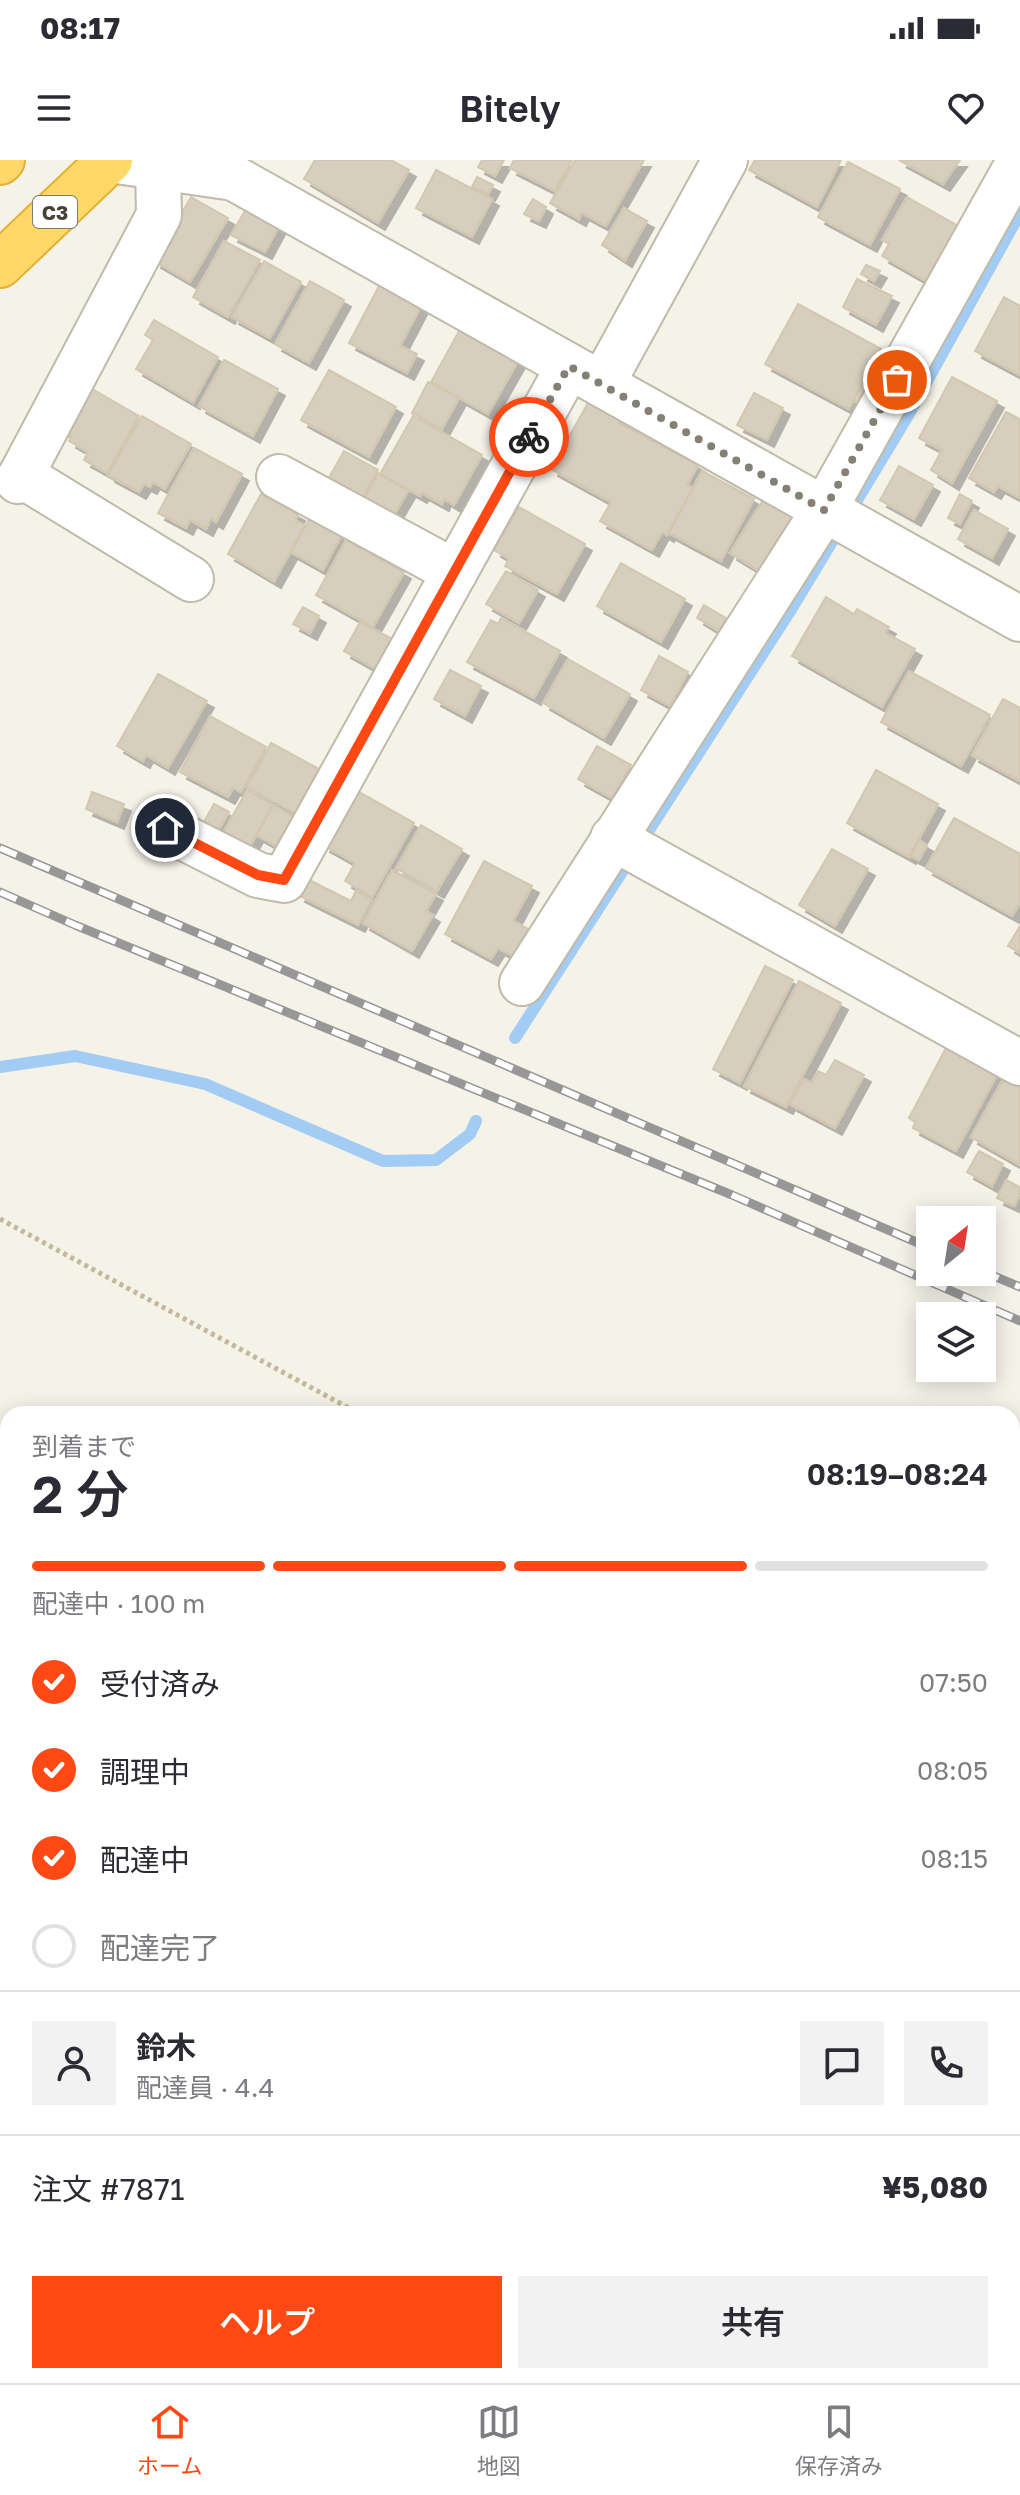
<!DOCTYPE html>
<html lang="ja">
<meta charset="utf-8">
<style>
:root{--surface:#fff;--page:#f2f2f3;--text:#2b2b33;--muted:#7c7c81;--line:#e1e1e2;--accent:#ff4914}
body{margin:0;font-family:"Golos Text","Noto Sans JP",sans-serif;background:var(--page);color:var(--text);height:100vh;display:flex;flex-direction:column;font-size:30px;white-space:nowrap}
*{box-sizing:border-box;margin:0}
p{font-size:26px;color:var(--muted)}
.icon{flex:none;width:44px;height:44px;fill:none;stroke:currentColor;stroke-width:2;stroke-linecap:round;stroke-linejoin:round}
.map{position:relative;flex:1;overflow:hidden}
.panel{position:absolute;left:0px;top:1246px;width:1020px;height:978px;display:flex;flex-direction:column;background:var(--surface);border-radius:24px 24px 0 0;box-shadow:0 4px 20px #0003}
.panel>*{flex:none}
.needle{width:52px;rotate:30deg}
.tools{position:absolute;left:916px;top:1046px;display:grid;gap:16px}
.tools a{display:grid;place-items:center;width:80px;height:80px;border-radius:0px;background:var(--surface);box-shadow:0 4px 20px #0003;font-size:40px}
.pin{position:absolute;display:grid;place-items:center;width:68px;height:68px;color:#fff;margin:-34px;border:4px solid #fff;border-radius:50%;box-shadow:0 2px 8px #0007}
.courier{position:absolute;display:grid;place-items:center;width:80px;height:80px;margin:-40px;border:6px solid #ff4914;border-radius:50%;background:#fff;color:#222;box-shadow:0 2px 10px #0007}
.overview em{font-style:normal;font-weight:600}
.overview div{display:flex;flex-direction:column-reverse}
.overview{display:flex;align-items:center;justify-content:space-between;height:136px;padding:0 32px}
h1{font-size:52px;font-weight:600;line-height:60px}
.bar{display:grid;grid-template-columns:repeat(4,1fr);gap:12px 8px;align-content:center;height:96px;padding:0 32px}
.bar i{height:10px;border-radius:6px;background:var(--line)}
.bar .selected{background:var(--accent)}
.bar p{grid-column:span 4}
.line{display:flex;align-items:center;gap:20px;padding:0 32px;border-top:2px solid var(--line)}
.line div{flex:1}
.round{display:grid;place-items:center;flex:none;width:84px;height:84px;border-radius:0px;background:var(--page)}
ol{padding:0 32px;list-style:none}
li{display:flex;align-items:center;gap:24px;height:88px}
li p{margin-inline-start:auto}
li .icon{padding:8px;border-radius:50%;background:var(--accent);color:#fff;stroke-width:4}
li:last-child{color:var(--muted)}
li i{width:44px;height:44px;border:4px solid var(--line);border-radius:50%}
.primary-button{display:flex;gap:16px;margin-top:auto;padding:16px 32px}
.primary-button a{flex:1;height:92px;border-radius:0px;background:var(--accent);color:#fff;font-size:32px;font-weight:600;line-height:92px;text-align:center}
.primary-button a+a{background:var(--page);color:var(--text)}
.status{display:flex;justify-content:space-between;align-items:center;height:56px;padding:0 40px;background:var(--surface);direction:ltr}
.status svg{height:22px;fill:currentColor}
header{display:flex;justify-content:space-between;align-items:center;height:104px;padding:0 32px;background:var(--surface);font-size:36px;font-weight:600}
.tab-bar{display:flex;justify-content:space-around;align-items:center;height:112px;border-top:2px solid var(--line);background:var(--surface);font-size:22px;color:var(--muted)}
.tab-bar a{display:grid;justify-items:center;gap:4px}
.tab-bar .selected{color:var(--accent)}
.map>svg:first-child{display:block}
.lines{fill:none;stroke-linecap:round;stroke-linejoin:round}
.stream{stroke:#a2ccf4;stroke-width:12}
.building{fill:#d7cebd;stroke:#d2c7af;stroke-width:2;filter:url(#shadow)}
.minor-casing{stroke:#c1baaa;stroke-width:48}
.motorway-casing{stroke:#e4b032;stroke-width:48}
.path{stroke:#c3b89a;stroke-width:5;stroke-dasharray:4 4;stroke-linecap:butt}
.minor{stroke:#fff;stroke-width:44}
.motorway{stroke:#ffd868;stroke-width:44}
.rail-casing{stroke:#979797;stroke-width:9}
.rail{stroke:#fff;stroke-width:6;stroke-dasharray:18;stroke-linecap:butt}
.done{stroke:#858074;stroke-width:8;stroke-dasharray:0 14.4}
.route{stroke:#ff4914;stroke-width:10}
.labels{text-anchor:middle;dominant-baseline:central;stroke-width:7;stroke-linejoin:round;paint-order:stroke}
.shield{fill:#fff;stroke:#7f7b72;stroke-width:2}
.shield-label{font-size:20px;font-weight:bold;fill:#484236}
</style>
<div class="status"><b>08:17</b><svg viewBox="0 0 49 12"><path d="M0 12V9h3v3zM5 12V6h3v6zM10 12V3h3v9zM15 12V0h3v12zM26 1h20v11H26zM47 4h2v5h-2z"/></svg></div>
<header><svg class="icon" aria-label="menu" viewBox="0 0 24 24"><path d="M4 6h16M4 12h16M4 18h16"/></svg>Bitely<svg class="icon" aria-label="heart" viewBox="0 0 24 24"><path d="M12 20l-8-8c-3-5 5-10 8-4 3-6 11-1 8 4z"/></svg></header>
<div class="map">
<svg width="1020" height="2223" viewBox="0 0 1020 2223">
<defs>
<filter id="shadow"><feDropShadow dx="7" dy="7" stdDeviation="0" flood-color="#0004"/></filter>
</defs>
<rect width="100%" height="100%" fill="#f5f2e8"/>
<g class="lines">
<g class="stream">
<polyline points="515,878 792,448 906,259 1020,53"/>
<polyline points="0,907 75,896 205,924 383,1001 436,1000 470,974 476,961"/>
</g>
</g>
<g class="building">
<polygon points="315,0 391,0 409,10 378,63 304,19"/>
<polygon points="482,0 504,0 495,16 478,7"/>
<polygon points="514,0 572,0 555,31 510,8"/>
<polygon points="575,0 644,0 606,66 582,53 579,59 550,43"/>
<polygon points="755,0 841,0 817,47 749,10"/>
<polygon points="899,0 960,0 943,24"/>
<polygon points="848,2 900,29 870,85 818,57"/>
<polygon points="436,10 492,39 472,77 416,48"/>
<polygon points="477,17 493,25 488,34 472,27"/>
<polygon points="191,37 228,58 190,122 154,101"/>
<polygon points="907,37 965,70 935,126 882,96 889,84 882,80"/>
<polygon points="533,39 546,47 539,61 524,54"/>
<polygon points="624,48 647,61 625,100 602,85"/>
<polygon points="246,49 279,66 265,92 231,75"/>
<polygon points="224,81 260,100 228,157 193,137"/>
<polygon points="264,101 301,122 270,178 232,157"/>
<polygon points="866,105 880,111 874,121 861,114"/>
<polygon points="857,119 892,136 876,165 843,147"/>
<polygon points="310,121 344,140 309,203 275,184"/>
<polygon points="380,124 421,146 400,186 417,194 407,213 349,183"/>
<polygon points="1004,137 1020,146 1020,215 975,191"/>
<polygon points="798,144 881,189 849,249 765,204"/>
<polygon points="154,160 218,197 193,242 136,209 153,180 145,175"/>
<polygon points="462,166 519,199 488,254 431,222"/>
<polygon points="224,200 278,229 253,276 199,246"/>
<polygon points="871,208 886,216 868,248 853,240"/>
<polygon points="329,210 396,247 369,297 301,260"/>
<polygon points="952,217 997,241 952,323 931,310 942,290 919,278"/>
<polygon points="428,222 459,238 442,269 412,253"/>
<polygon points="87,226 139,256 107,313 84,300 88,292 69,281 72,276 62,270"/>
<polygon points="754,233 783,248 767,280 737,265"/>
<polygon points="589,241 622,259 619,263 698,305 687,325 693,328 667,375 662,372 652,390 600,361 611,342 551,309"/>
<polygon points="1006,252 1020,259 1020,338 998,326 994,332 969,318"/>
<polygon points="142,256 191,284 165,329 153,322 150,327 144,324 139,332 108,315"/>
<polygon points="413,256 482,295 454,345 444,339 442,344 422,333 420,336 380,314"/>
<polygon points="194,288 242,314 216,362 211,359 206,369 190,360 186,368 158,353"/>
<polygon points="344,291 378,310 361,340 327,321"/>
<polygon points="899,306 933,325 914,359 880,340"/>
<polygon points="702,311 754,339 721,401 669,373"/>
<polygon points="378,313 408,331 393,357 363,340"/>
<polygon points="261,334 298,354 295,360 305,366 274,421 228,394"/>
<polygon points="960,334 972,341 960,364 948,358"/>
<polygon points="765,337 801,359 766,415 730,393"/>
<polygon points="519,347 585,384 557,434 505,406 509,399 494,390"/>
<polygon points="974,350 1008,369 992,398 958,379"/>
<polygon points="310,358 341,376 323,410 291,392"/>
<polygon points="346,380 404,412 373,467 316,435"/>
<polygon points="621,403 685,439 661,482 597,446"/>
<polygon points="506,411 538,430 519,463 486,444"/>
<polygon points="826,437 854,454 857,449 889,467 885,473 915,489 882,547 792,496"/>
<polygon points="704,445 726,458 719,471 697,458"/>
<polygon points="303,447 319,456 310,473 293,464"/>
<polygon points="501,458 560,491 534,538 467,502 491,460 498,464"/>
<polygon points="360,462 392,479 376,509 344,491"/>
<polygon points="659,496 688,512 670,546 641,530"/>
<polygon points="568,499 630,534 604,578 543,543"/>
<polygon points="450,510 481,526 465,556 434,539"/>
<polygon points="909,511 990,555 961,606 881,562"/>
<polygon points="158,514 207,541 168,608 146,595 143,601 117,586"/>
<polygon points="1003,539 1020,548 1020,621 972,595"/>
<polygon points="210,556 266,587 241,632 233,628 228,637 180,612"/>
<polygon points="271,583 319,609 295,653 247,627"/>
<polygon points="597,586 631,605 612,638 578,619"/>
<polygon points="876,610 938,644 909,697 847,663"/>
<polygon points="354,629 414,663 372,737 345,721 355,703 323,685"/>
<polygon points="247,630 273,645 248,690 222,675"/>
<polygon points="92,632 124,644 117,662 86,649"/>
<polygon points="214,644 229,652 216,675 201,667"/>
<polygon points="273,645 299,660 283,690 257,675"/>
<polygon points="954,658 1020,694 1020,743 1012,756 926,708"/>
<polygon points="421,665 462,689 437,731 396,708"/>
<polygon points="919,680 927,685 919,700 911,696"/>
<polygon points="832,689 868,709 835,766 799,745"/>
<polygon points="484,701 532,726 513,761 532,771 517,798 498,788 491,799 445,774"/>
<polygon points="392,710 436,734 426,751 433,755 412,791 363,763"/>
<polygon points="307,719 351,741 356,731 372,739 358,765 298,735"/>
<polygon points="1020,766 1020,793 1008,786"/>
<polygon points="765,806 793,820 740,923 713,909"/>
<polygon points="799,821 841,843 786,947 744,926"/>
<polygon points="949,882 1000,909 956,991 913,968 915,962 909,958"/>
<polygon points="835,900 864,915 835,968 790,944 804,919 812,923 818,911 826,915"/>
<polygon points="1006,914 1020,922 1020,1005 971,977"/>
<polygon points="979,991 1003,1004 992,1026 967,1012"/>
<polygon points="1006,1020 1020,1027 1020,1035 1014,1046 997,1038"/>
</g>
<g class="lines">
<defs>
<g id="minor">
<polyline points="110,0 234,18 1020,459"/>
<polyline points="602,224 725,0"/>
<polyline points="21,315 191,419"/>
<polyline points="279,317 455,412"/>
<polyline points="18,321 159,55 158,7"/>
<polyline points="165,668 258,715 284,720 569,206"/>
<polyline points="613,678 1020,903"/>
<polyline points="522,823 824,350 1020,0"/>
<polyline points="0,1906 8,1911"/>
<polyline points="575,2216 588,2223"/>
</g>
<g id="motorway">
<polyline points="0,2 2,0"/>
<polyline points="0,105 110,0"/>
</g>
</defs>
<use href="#minor" class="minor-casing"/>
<use href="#motorway" class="motorway-casing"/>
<g class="path">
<polyline points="0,1059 360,1254"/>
<polyline points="1012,1603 1020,1608"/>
<polyline points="49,2223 53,2216"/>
</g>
<use href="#minor" class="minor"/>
<use href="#motorway" class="motorway"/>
<defs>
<g id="rail">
<polyline points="0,688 930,1088"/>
<polyline points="0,732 75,765 732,1035 1020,1161"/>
<polyline points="982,1111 1020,1127"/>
</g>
</defs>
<use href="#rail" class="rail-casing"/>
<use href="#rail" class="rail"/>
</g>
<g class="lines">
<polyline class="done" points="529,277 569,206 824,350 897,220"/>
<polyline class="route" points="165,668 258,715 284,720 529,277"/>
</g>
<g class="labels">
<rect class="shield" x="33" y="36" width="44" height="32" rx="6"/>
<g class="shield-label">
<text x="55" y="52">C3</text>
</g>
</g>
</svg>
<div class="tools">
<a><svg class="needle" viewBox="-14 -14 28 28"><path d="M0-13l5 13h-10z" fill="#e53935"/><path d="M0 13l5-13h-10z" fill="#7c7c81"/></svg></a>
<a><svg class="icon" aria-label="layers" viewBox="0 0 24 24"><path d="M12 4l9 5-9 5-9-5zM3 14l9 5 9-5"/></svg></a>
</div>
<div class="pin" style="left:897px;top:220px;background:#ea580c"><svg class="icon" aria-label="bag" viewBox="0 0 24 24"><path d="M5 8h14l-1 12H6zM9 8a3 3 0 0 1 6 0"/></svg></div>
<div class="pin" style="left:165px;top:668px;background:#1f2937"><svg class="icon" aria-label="home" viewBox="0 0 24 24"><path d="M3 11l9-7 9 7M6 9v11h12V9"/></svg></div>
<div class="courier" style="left:529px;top:277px"><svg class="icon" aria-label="bike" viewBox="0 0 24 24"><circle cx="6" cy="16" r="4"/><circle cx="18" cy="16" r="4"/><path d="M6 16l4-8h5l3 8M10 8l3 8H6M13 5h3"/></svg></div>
<section class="panel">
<div class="overview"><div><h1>2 分</h1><p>到着まで</p></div><em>08:19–08:24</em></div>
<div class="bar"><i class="selected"></i><i class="selected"></i><i class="selected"></i><i></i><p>配達中 · 100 m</p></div>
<ol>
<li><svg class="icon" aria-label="check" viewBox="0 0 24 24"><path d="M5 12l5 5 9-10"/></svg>受付済み<p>07:50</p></li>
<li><svg class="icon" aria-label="check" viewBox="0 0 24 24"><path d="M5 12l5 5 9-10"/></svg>調理中<p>08:05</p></li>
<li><svg class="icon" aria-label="check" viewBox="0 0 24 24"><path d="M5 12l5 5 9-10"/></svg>配達中<p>08:15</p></li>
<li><i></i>配達完了</li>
</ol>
<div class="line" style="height:144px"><a class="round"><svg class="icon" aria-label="person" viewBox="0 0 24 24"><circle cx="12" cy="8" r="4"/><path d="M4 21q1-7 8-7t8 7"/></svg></a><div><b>鈴木</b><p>配達員 · 4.4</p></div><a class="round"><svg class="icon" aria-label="chat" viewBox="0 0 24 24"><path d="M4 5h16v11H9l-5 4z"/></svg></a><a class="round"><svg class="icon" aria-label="phone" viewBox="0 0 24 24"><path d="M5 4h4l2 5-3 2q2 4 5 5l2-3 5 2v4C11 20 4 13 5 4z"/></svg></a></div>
<div class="line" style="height:104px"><div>注文 #7871</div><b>¥5,080</b></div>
<div class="primary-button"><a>ヘルプ</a><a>共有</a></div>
</section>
</div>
<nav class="tab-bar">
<a class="selected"><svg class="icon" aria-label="home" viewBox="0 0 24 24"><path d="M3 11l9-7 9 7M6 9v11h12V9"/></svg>ホーム</a>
<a><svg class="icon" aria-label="map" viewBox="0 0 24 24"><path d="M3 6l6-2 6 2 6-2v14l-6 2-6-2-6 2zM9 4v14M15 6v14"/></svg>地図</a>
<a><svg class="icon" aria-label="saved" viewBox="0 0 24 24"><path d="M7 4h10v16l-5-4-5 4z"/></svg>保存済み</a>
</nav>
